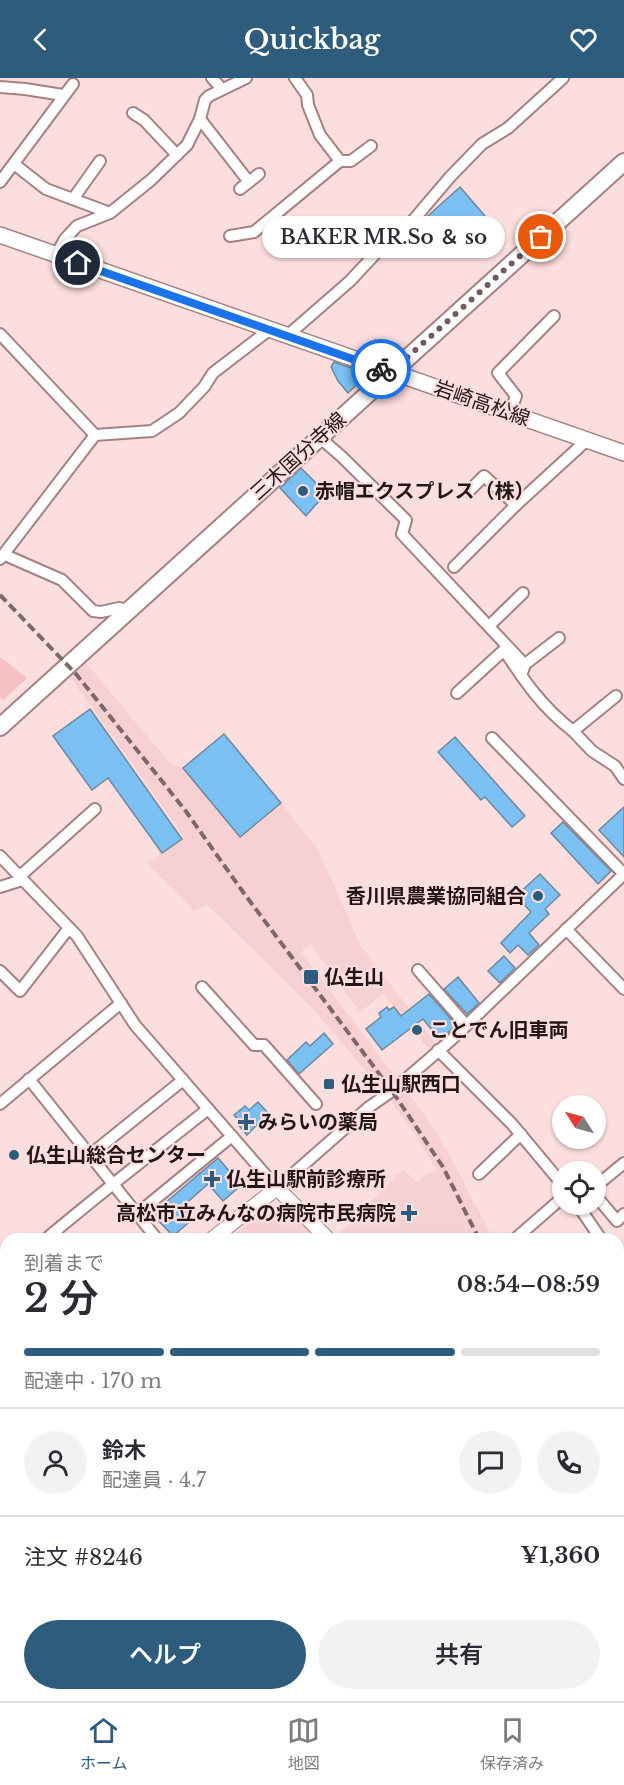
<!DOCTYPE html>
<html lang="ja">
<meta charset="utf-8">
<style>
:root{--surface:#fff;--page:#f2f2f3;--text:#2b2b33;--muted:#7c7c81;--line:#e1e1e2;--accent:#2e5c7c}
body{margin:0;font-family:"Libre Baskerville","Noto Sans JP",serif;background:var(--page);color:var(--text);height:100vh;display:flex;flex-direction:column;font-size:22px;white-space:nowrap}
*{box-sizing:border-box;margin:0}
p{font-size:20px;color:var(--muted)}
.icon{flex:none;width:33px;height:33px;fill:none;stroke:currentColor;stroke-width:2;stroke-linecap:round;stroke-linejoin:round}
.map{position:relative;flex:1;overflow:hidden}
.drawer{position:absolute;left:0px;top:1155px;width:624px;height:468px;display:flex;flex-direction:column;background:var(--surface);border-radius:18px 18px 0 0;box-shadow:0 2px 4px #0004}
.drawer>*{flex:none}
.needle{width:39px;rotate:306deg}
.controls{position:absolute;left:552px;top:1017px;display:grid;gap:12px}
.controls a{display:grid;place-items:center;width:54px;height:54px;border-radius:50%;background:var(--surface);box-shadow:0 2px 4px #0004;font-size:30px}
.pin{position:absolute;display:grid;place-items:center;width:51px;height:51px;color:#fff;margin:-26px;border:3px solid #fff;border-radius:50%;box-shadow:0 2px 6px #0007}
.courier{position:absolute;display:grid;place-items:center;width:60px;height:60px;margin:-30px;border:4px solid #1a73e8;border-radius:50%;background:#fff;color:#222;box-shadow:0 2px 8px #0007}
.bubble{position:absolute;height:42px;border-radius:21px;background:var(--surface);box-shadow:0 2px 4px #0004;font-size:20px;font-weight:600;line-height:42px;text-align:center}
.head em{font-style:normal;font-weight:600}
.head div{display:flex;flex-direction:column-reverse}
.head{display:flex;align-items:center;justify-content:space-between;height:102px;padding:0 24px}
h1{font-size:39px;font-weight:600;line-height:45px}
.bar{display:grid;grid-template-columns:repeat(4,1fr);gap:9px 6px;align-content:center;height:72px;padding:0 24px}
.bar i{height:8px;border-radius:4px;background:var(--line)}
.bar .selected{background:var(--accent)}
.bar p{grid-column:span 4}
.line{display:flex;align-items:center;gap:15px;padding:0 24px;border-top:2px solid var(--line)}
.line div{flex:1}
.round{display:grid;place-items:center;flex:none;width:63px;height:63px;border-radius:32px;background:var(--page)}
.button{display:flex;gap:12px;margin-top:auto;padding:12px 24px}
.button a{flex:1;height:69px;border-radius:36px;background:var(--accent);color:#fff;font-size:24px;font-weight:600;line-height:69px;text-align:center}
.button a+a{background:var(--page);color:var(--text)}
header{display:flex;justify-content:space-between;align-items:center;height:78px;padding:0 24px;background:var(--accent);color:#fff;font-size:27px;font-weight:600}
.tab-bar{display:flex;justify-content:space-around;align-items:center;height:84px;border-top:2px solid var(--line);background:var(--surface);font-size:16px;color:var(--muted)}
.tab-bar a{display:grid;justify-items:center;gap:3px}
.tab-bar .selected{color:var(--accent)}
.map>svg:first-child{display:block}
.built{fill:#f7d0d1}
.green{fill:#f6c0c2}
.building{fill:#7bc0f2;stroke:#6d889c;stroke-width:1.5}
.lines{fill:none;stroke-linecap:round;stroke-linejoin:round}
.minor-casing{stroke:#a58182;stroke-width:14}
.tertiary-casing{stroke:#a58182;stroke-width:16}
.secondary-casing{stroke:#a58182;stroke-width:18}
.primary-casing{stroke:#a58182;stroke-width:20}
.minor{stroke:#fff;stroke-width:10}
.tertiary{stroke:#fff;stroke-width:14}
.secondary{stroke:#fff;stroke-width:15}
.primary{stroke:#fff;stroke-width:16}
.rail{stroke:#7d6869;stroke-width:4;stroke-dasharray:9 4.5;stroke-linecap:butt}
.done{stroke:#6f5c5d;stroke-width:6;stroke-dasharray:0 10.8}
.route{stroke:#1a73e8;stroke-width:8}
.poi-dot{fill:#2e5c7c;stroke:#fddedf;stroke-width:2}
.labels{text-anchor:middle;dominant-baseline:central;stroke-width:4.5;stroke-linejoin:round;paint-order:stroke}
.street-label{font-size:20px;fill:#231617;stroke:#fddedf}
.poi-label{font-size:20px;font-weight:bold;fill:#231617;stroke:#fddedf;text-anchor:start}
</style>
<header><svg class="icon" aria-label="back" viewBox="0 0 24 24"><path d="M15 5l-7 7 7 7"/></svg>Quickbag<svg class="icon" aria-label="heart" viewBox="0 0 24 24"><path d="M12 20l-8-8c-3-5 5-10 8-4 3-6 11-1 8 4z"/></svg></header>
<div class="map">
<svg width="624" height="1623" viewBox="0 0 624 1623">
<rect width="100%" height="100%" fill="#fddedf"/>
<g class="built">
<polygon points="86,585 169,684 183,690 240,759 281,725 319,773 361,868 436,966 429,971 383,916 360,934 310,866 301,874 429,1043 455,1087 493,1161 334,1161 403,1091 417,1104 426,1096 437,1092 415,1056 384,1014 312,930 207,826 194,833 147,785 184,759 70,599"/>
<polygon points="262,1134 294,1134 320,1161 229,1161"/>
<polygon points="225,1617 464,1617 462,1623 231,1623"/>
</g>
<polygon class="green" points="0,579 27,600 3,622 0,619"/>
<g class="building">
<polygon points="460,109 485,138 445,174 420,145"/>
<polygon points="334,284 368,296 348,315 338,303 331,289"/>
<polygon points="301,390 326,415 306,438 280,410"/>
<polygon points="90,631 182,761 162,775 108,700 92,712 53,658"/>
<polygon points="224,656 281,725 240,759 183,690"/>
<polygon points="455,659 525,738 512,749 485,719 481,722 438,674"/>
<polygon points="624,729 624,779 599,752"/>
<polygon points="563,744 611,793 598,806 551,755"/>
<polygon points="540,796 560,817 545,831 549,836 529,855 539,867 528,877 518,867 510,875 501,865 531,834 516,818"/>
<polygon points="504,878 515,890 500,905 488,893"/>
<polygon points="458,899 479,925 467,936 444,911"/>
<polygon points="429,916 456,947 440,962 423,941 382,972 366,951 381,939 379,935 387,929 389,932 394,929 401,938"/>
<polygon points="324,955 333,966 299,996 287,982 306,964 310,968"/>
<polygon points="258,1024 268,1035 247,1057 237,1045 239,1043 234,1037 245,1028 249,1032"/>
<polygon points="218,1080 238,1103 235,1106 238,1110 223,1123 208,1106 182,1129 193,1141 173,1158 152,1136"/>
</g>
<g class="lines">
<defs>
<g id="minor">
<polyline points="212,0 222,11"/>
<polyline points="295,0 307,17 308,27 320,57 340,83"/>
<polyline points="0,9 25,11 63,17"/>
<polyline points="133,35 144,42 177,77"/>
<polyline points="200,41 249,104"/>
<polyline points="14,86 46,111 110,135"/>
<polyline points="0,104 73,6"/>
<polyline points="240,111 259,96"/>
<polyline points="73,121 100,83"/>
<polyline points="230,158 254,154 340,83 351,83 371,68"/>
<polyline points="56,177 65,161 77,148 110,135 151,102 187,67 200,41 205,22 209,18 246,0"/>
<polyline points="0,256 95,357"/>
<polyline points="287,258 350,203 378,173 410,146 450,99 482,66 508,50 563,0"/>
<polyline points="510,335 516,318 498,295 554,238"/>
<polyline points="319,359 341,378 406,442 402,456 525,587 521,597"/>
<polyline points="469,413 484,398 516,427"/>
<polyline points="5,477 62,502 93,533 101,534 119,530 128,532"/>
<polyline points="0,481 95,357 152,353 179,335 204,309 213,295 269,252"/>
<polyline points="454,489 516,427 587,362"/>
<polyline points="489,548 523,515"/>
<polyline points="524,587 559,560"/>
<path d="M457 615 504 572C525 604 542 629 573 653"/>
<polyline points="616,618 573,653 592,673 615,688 624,701"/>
<polyline points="492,660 624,796"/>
<polyline points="0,778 77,858 135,947 277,1110 369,1029 392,1013 450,963 624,796"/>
<polyline points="19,799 95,731"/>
<polyline points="0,809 22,802"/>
<polyline points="566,851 624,911"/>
<polyline points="418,892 466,947"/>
<polyline points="0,893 20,913 69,850"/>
<polyline points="202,909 254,967 264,967 316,1026"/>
<polyline points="438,972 512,1046 562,1106"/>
<polyline points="29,1001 157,1161"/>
<polyline points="0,1026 121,925"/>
<polyline points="90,1077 183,1002"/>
<polyline points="479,1096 521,1056"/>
<polyline points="596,1108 624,1085"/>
<polyline points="596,1118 617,1143 624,1136"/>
<polyline points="577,1126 601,1161"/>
<polyline points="137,1136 232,1058"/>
<path d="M46 1161C99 1116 154 1074 208 1031"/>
<polyline points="515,1161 562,1120"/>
<polyline points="618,1191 624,1201"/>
<polyline points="0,1201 6,1196"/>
<polyline points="0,1227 6,1233"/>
<polyline points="618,1266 624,1261"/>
<polyline points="0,1496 6,1491"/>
<polyline points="525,1617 531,1623"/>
<polyline points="110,1623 119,1617"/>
</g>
<g id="tertiary">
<polyline points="212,1161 277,1110 328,1161"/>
<polyline points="0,1350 6,1343"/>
<polyline points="321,1623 327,1617"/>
</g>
<polyline id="secondary" points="0,157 624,375"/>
<polyline id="primary" points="0,649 624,84"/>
</defs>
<use href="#minor" class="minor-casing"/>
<use href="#tertiary" class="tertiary-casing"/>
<use href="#secondary" class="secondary-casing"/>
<use href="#primary" class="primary-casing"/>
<use href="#minor" class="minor"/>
<use href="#tertiary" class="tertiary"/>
<use href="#secondary" class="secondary"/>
<use href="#primary" class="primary"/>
<g class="rail">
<polyline points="0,517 76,596 185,732 243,814 392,1013 443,1089 479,1161"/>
<polyline points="471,1623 473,1617"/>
</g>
</g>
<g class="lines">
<polyline class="done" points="381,291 391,294 541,159"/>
<polyline class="route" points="78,185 381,291"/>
</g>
<g class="poi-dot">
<circle cx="303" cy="413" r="6"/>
<circle cx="538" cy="818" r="6"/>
<rect x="303" y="891" width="16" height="16" rx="3"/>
<circle cx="417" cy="952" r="6"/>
<rect x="323" y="1000" width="12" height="12" rx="3"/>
<path d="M243 1035h6v6h6v6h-6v6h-6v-6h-6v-6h6z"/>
<circle cx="14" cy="1077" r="6"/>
<path d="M209 1092h6v6h6v6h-6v6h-6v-6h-6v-6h6z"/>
<path d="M406 1126h6v6h6v6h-6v6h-6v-6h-6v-6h6z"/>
</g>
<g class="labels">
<g class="street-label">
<text transform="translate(482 325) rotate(19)">岩崎高松線</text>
<text transform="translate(298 378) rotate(-42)">三木国分寺線</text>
</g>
<g class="poi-label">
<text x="315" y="413">赤帽エクスプレス（株）</text>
<text x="526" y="818" text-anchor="end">香川県農業協同組合</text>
<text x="324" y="899">仏生山</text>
<text x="429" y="952">ことでん旧車両</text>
<text x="341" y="1006">仏生山駅西口</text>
<text x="258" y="1044">みらいの薬局</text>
<text x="26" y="1077">仏生山総合センター</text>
<text x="226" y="1101">仏生山駅前診療所</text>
<text x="396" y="1135" text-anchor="end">高松市立みんなの病院市民病院</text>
</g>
</g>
</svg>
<div class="controls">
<a><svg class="needle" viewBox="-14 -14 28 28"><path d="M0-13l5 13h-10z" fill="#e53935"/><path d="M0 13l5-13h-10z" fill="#7c7c81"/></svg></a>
<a><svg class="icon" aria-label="locate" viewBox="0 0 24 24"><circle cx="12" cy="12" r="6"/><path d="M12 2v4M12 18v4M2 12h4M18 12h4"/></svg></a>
</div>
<div class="pin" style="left:541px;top:159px;background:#ea580c"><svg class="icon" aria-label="bag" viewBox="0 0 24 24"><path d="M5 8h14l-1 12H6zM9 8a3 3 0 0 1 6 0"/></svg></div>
<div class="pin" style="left:78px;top:185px;background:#1f2937"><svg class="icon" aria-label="home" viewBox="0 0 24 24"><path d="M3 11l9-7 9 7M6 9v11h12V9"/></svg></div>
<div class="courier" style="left:381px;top:291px"><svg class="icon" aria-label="bike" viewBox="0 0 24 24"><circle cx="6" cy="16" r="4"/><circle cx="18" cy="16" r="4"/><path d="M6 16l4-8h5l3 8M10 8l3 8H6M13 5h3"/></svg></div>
<div class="bubble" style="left:262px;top:138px;width:243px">BAKER MR.So ＆ so</div>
<section class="drawer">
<div class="head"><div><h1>2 分</h1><p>到着まで</p></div><em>08:54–08:59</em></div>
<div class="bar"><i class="selected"></i><i class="selected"></i><i class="selected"></i><i></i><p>配達中 · 170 m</p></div>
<div class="line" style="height:108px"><a class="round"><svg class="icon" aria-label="person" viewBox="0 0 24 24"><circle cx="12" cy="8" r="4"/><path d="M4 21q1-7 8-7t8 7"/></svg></a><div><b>鈴木</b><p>配達員 · 4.7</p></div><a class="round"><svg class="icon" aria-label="chat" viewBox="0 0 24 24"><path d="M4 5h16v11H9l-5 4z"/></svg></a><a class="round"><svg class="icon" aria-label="phone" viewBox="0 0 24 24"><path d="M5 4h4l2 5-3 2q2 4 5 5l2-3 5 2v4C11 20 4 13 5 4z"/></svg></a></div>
<div class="line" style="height:78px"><div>注文 #8246</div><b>¥1,360</b></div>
<div class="button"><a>ヘルプ</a><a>共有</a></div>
</section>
</div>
<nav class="tab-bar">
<a class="selected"><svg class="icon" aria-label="home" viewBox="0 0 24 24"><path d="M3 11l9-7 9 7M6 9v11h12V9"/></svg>ホーム</a>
<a><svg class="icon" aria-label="map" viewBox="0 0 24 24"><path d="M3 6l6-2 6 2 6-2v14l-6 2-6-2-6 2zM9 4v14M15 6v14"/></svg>地図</a>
<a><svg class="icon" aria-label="saved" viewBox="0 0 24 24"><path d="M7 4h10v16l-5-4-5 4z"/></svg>保存済み</a>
</nav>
